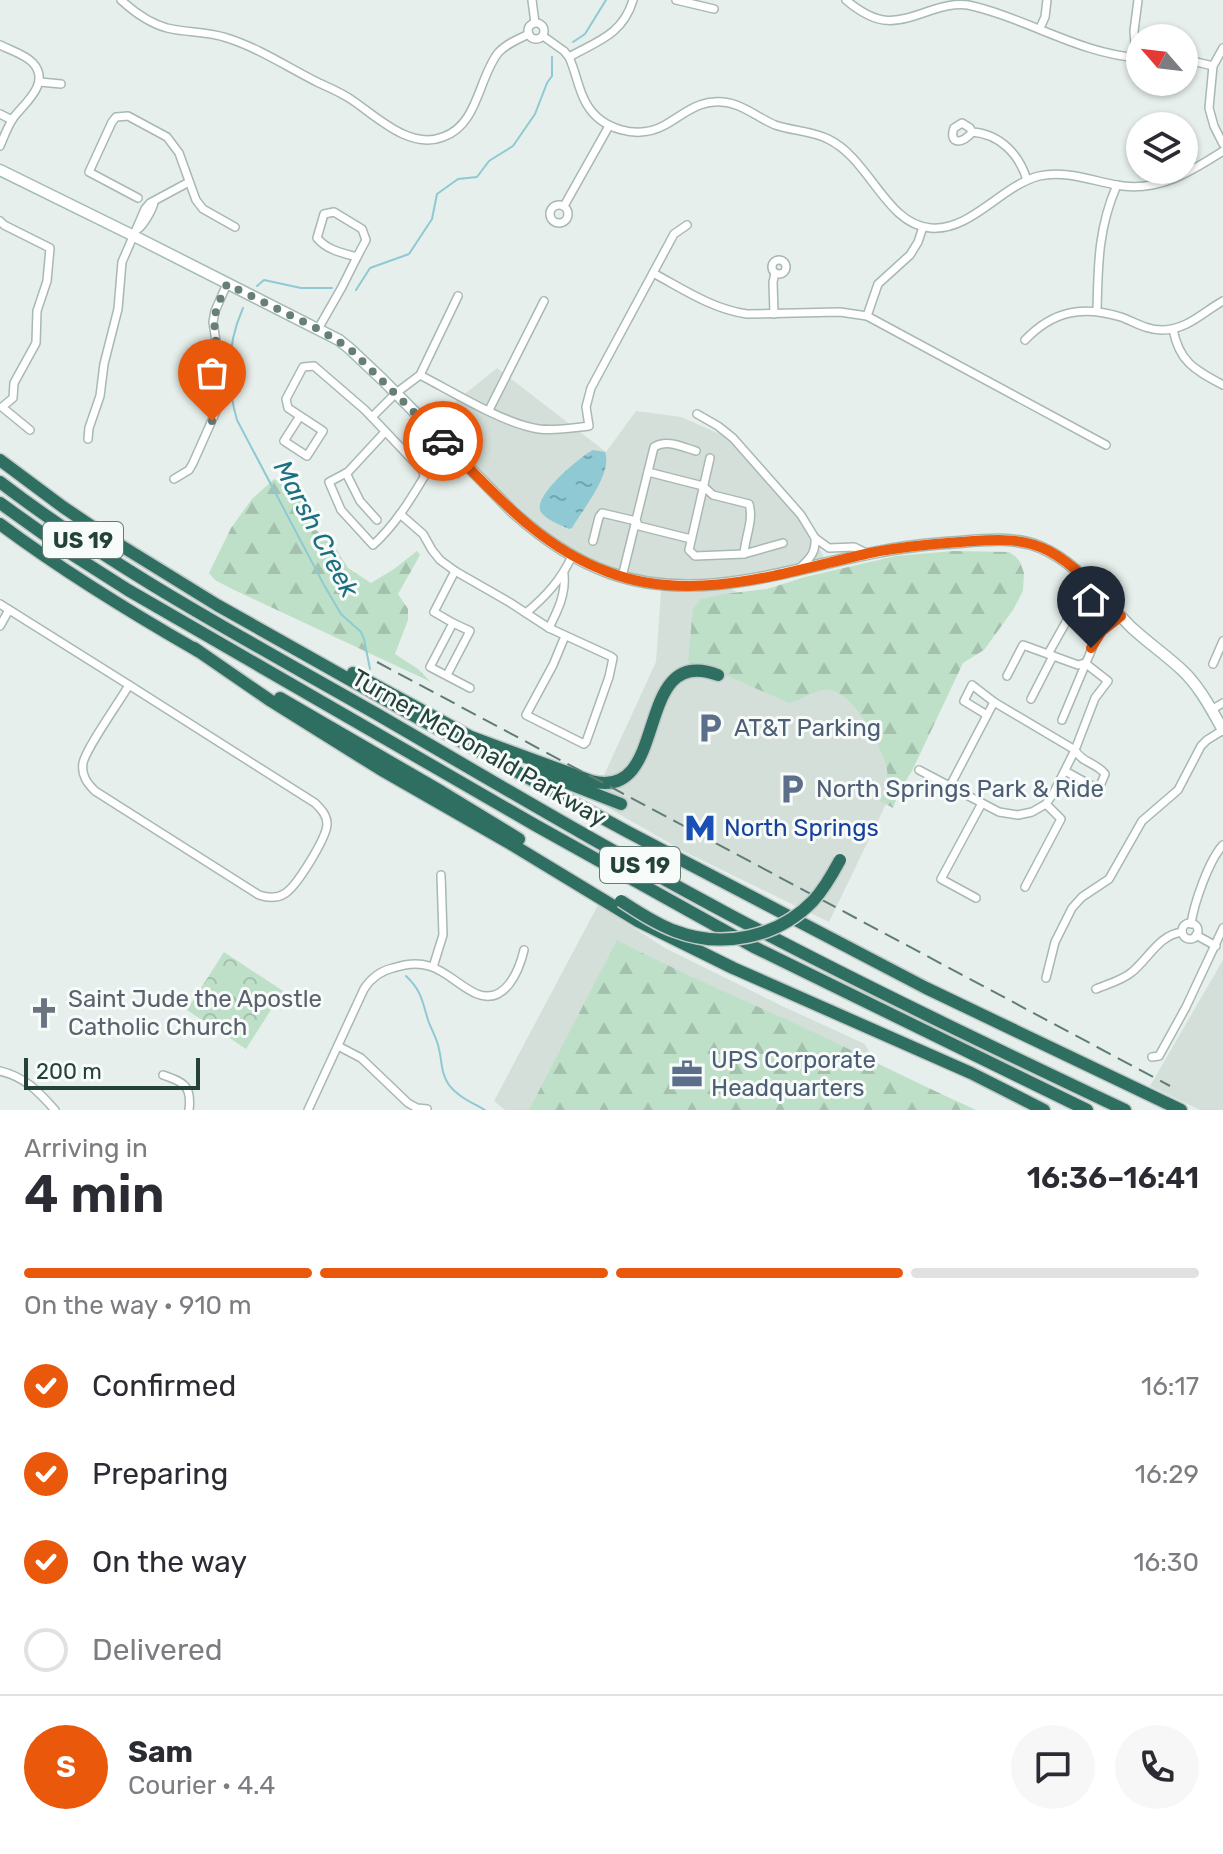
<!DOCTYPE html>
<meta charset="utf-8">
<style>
:root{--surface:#fff;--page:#f7f7f7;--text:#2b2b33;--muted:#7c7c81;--line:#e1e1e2;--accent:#ea580c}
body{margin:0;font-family:Rubik,sans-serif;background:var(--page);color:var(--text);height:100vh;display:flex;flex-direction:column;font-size:30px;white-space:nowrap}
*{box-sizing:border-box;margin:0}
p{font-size:26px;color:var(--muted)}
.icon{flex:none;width:44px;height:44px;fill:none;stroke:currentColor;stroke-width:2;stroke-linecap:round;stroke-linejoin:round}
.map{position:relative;height:1110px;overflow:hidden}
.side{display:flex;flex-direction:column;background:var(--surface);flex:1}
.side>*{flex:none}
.needle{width:52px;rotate:298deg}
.buttons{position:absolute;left:1126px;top:24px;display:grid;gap:16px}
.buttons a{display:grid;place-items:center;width:72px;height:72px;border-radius:50%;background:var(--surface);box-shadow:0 2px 6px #0004;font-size:40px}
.scale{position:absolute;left:24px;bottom:20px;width:176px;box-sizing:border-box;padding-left:8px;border:4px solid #24423a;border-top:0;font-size:22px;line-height:28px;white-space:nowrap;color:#24423a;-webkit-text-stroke:6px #f7fbf9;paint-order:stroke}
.pin{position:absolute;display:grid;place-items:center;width:68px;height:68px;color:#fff;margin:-82px -34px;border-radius:50% 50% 50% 0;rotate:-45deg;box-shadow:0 0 8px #0007}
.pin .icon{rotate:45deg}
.courier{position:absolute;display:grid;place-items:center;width:80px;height:80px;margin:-40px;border:6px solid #ea580c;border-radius:50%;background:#fff;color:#222;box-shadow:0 2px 10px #0007}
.summary em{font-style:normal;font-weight:600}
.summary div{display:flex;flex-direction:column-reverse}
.summary{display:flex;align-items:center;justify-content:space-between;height:136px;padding:0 24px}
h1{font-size:52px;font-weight:600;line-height:60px}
.bar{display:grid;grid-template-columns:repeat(4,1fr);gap:12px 8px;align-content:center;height:96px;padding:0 24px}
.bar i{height:10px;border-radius:6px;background:var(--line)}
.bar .selected{background:var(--accent)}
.bar p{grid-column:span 4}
.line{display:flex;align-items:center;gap:20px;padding:0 24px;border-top:2px solid var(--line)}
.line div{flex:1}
.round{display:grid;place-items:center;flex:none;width:84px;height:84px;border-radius:42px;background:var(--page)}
ol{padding:0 24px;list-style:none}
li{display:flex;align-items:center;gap:24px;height:88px}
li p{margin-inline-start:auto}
li .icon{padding:8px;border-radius:50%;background:var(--accent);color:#fff;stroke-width:4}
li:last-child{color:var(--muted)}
li i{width:44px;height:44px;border:4px solid var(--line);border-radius:50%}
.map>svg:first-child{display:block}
.built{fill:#d4dfda}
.forest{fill:url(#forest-firs)}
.park{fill:url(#park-crowns)}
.water{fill:url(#water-ripples)}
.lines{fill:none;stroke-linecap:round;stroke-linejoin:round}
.stream{stroke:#8ec9d4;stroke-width:2}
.street-casing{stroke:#a8b8b2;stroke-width:10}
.secondary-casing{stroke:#a4bbb3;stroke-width:13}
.highway-casing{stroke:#c2cac8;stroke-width:15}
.street{stroke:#fff;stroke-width:7}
.secondary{stroke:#fff;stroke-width:10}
.highway{stroke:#2f6f62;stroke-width:12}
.rail{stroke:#5f7d75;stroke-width:2;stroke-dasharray:16 8;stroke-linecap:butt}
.highway-bridge-casing{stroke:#c2cac8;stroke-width:15;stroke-linecap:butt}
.highway-bridge{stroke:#2f6f62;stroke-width:12}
.done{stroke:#687f78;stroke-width:8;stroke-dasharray:0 14.4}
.route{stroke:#ea580c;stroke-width:10}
.labels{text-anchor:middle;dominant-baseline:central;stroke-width:6;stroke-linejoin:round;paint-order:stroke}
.shield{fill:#f7fbf9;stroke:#637a73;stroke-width:2}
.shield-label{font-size:22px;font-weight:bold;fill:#24423a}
.service-label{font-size:24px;fill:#4e5e75;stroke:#f7fbf9;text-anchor:start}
.street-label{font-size:24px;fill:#24423a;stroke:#f7fbf9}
.transit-label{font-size:24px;fill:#164399;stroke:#f7fbf9;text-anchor:start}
.worship-label{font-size:24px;fill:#5b616d;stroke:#f7fbf9;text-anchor:start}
.water-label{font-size:26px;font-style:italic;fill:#1c6f80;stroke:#f7fbf9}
</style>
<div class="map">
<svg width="1223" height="1110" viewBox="0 0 1223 1110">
<defs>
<pattern id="forest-firs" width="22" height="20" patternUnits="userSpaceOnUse" patternTransform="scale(2)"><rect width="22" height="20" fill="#bfe0c8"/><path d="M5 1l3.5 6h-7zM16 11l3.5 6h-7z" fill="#a4c1ad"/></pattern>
<pattern id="park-crowns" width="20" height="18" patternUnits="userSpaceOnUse" patternTransform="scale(2)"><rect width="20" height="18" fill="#bfe0c8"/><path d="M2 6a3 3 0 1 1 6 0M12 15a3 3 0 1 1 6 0" fill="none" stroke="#a4c1ad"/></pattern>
<pattern id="water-ripples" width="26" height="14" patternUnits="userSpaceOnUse" patternTransform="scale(2)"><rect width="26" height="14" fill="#8ec9d4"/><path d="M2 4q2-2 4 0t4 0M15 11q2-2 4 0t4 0" fill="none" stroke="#74a5ad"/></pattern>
</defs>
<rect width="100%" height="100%" fill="#e6efeb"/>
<g class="built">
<polygon points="497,368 606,452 636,411 681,417 731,439 800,515 825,559 722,583 931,711 829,922 683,851 593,799 656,662 662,578 595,567 543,537 424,427"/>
<polygon points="598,905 665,948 780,1005 865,1044 877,1068 881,1110 505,1110 494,1101"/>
<polygon points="1223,960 1223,1110 1200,1110 1150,1086"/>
</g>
<g class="forest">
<polygon points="274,479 290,486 300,493 303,512 316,530 336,549 348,568 371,583 394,569 417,551 420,555 398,594 408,609 408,620 395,654 418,669 431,682 232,589 215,580 209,573 231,528 252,499"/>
<path d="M953 551 1009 552 1015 556 1020 562 1024 573 1023 591 1013 610 984 650 963 663 912 771 900 790 893 808 880 801C885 791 889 782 887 770 883 748 855 694 830 690 815 688 803 700 789 703L714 670 691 666 688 660 693 609 701 599 724 594 767 589 805 577 896 556Z"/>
<path d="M617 940C678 972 742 999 805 1028 862 1055 918 1084 976 1110H529Z"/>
</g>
<polygon class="park" points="224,952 283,991 246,1049 187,1010"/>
<path class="water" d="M593 450 605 452C613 473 583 509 572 528L569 529C561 525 546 520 541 512 531 497 581 456 593 450Z"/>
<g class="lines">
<g class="stream">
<polyline points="573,42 585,34 606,0"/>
<polyline points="257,286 264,280 301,288 332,288"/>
<polyline points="356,290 370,268 409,254 432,219 437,194 458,179 477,177 489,161 513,146 535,114 547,83 552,76 552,57"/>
<path d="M243 308C227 344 226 382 237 420L324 585 341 614 361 632 364 639 370 669"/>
<path d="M406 976C421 990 422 1000 428 1020 431 1029 437 1038 439 1049 442 1061 441 1074 449 1085 458 1097 473 1103 485 1110"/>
</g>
<defs>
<g id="street">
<path d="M121 0C134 12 149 23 167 28 187 33 207 31 227 38 259 48 289 68 319 83 330 88 342 93 352 100 377 117 410 150 443 137 478 125 478 79 498 53 506 44 518 39 529 34"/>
<polyline points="532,0 535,23"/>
<polyline points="676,0 714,9"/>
<path d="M846 0C879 28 895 23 932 10 944 6 956 3 968 5 1027 18 1079 54 1140 58"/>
<circle cx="536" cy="31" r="8"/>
<polyline points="1040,28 1045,17 1047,0"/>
<path d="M543 36 564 51 569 57C576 72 578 89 586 103 601 130 638 140 665 125 681 116 695 103 714 102 739 100 754 116 775 125 793 131 812 131 828 139 870 159 886 225 931 228 971 231 1001 186 1039 176 1065 170 1090 180 1116 185 1158 193 1190 172 1223 151"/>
<path d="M0 45C10 50 26 55 33 63 51 83 25 103 14 117 8 125 4 137 0 146"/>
<polyline points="1223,48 1213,66 1209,108 1214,126 1223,144"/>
<path d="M569 57C598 41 623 34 633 0"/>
<polyline points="1136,58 1134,31 1138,0"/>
<polyline points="1184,59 1213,66"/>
<polyline points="40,82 61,84"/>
<polyline points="0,114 12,120"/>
<path d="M972 132 970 128 962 123 954 128C948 145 964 144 972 132 1000 134 1019 154 1027 180"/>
<polyline points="138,198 89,172 112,122 116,117 128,116 167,137 179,153 196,200 203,209 235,227"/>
<circle cx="559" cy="214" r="9"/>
<polyline points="564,206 609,126"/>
<path d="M334 212 362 229 366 240 357 257C342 253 327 250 317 238L324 214Z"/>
<polyline points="0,221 4,225 50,248 47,281 37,311 36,343 14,383 13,398 2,407 30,430"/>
<path d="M138 229C143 226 153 209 154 202"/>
<circle cx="779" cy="267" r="7"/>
<path d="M653 273C683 289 712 309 747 314L840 312 867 316 1106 445"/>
<path d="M1097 311C1098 266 1098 228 1117 185"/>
<polyline points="774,314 773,282 775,273"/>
<polyline points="867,316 878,284 910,255 918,242 923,227"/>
<polyline points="318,329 342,287 357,257"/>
<path d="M1173 329C1179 362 1195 370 1223 385"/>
<path d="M1025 340C1053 311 1082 305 1121 317 1135 322 1146 330 1162 330 1187 330 1203 312 1223 301"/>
<polyline points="216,342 212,347 214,359 219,361"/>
<path d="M420 375C453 392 504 424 539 429 556 431 572 428 589 426L586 407 591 388 674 234 687 225"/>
<polyline points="489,410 544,301"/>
<polyline points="697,414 718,426 733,438 801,515 815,538"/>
<path d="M300 416 284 441 307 456 323 431 288 408 286 399 303 367 314 366 365 410 423 471 424 477C409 502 394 526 373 545L341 510 329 482 348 472 385 432"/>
<polyline points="372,417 396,393 420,375 458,296"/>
<polyline points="88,439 89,428 100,396 104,364 118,309 122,262 145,209 150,203 189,182"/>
<polyline points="710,458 689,550 695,556 744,554 783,543"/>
<path d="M648 472 703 486 713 495 749 504C754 520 745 537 744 554"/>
<polyline points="346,473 360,501 377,520"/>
<polyline points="174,479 189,470 193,463 221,400 219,361 213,322 215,311 227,284"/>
<polyline points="400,514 423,534 432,550 440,560 455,571 509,602 549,628 610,656 613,658 609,677 586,742 584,744 526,715 553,665 565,636"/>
<polyline points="593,541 599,517 602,513 636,521 639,526 691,539"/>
<path d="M800 568C810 558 816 553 815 538L829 548 854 547 868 554"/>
<polyline points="455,571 434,612 453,623 430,667 470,688"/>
<path d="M622 577 654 447C667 439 682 447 696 451"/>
<polyline points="0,604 129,685"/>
<path d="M526 613C546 596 561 580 572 556"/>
<polyline points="0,626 9,610"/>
<path d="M549 628C558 610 566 594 564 574"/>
<polyline points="1048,654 1075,606"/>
<polyline points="1213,664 1223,641"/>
<polyline points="447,675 470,631 453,623"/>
<path d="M129 685 315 803C321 809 327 815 327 824 327 837 296 888 284 894 276 899 268 898 259 895L95 791C87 783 81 775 83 763 86 748 120 701 129 685Z"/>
<polyline points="1031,699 1053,656"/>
<polyline points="1211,710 1223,703"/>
<polyline points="987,715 964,701 972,685 994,702"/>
<polyline points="1062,720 1096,639 1102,631 1121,616"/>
<polyline points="919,770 999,812 1018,815 1032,812 1046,804 1053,794 1075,750 1095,698 1108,681 1085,663 1078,665 1023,645 1007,676"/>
<path d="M950 786 994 702 1075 750C1082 763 1097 763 1105 774L1100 786 1094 787 1065 771"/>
<polyline points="1025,887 1061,819 1046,804"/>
<polyline points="976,898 941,879 982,803"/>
<circle cx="1190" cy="931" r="8"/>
<path d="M1191 924C1194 903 1209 860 1223 845"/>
<polyline points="1196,935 1216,946"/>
<polyline points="433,967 443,935 441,875"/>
<polyline points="1046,978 1055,942 1072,908 1082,897 1109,879 1142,821 1178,790 1201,746 1207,740 1223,730"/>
<path d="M1096 989C1108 984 1123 980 1132 972 1149 958 1159 935 1182 932"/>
<polyline points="338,1046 361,1058 408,1103 417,1108 427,1109"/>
<polyline points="1152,1057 1159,1056 1186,1007 1223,928"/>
<path d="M0 1071C25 1077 38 1091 55 1110"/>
<path d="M163 1075C184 1082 192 1086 189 1110"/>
<path d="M308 1110 364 989C371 978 380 971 393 968 405 964 417 962 429 966 447 971 460 987 477 994 505 1005 519 971 524 950"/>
</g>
<path id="secondary" d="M0 170 134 236 339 340 349 348 383 380 513 512C542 538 573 560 610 573 697 604 787 570 872 553 896 548 920 545 945 543 977 541 1010 535 1040 547 1078 563 1103 599 1131 627 1147 642 1166 655 1182 670 1200 687 1211 709 1223 730"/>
<g id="highway">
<polyline points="0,460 63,507 115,542 217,605 407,712 628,832 926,988 1181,1110"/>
<path d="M0 482C115 570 249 641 375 713 492 781 610 851 730 915 860 984 992 1047 1125 1110"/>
<polyline points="0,503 73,555 128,590 535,825 754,947 1087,1110"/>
<path d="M0 524C63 571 130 612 198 651"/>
<polyline points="194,648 271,701 380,769 511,844 638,921 733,968 971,1073 1044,1110"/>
<path d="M353 673 471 737 591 781C672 803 631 642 718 675"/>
<polyline points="280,698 442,792 519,839"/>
<polyline points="542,771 562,781 621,804"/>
</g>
</defs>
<use href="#street" class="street-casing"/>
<use href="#secondary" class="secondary-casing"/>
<use href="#highway" class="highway-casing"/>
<use href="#street" class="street"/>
<use href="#secondary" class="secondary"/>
<use href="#highway" class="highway"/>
<polyline class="rail" points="377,662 1170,1086"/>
<defs>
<path id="highway-bridge" d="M621 901C638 912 656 924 675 931 722 949 777 938 813 901 824 889 832 875 840 860"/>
</defs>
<use href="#highway-bridge" class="highway-bridge-casing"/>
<use href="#highway-bridge" class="highway-bridge"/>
</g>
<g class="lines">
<path class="done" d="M212 421 221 400 219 361 223 354 222 346 216 342C212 313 216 309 227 284L318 329 349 348 443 441"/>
<path class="route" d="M443 441C494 493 538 546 608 572 693 605 785 572 870 553 900 547 930 544 960 542 991 540 1020 536 1049 551 1077 566 1100 593 1121 616L1102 631 1091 648"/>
</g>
<defs>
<symbol id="parking-bare" viewBox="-9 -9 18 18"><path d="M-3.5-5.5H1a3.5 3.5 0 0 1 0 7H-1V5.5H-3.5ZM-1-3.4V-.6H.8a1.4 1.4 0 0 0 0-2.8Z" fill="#5c6f8a" stroke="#f7fbf9" stroke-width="2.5" paint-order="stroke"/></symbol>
<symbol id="metro-bare" viewBox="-9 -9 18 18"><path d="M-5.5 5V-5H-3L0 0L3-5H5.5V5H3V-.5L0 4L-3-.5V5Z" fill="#1a4fb4" stroke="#f7fbf9" stroke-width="2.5" paint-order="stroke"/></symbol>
<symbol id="church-bare" viewBox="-9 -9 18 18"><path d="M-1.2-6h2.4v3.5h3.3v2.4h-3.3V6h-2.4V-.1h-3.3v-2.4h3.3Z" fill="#6b7280" stroke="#f7fbf9" stroke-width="2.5" paint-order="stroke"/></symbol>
<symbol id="office-bare" viewBox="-9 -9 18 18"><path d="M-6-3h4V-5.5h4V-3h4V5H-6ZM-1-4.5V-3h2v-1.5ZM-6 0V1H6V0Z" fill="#5c6f8a" stroke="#f7fbf9" stroke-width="2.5" paint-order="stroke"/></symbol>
</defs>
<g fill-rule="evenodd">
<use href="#parking-bare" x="688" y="706" width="44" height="44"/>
<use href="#parking-bare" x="770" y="767" width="44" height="44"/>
<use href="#metro-bare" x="678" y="806" width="44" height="44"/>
<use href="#church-bare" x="22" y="991" width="44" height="44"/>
<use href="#office-bare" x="665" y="1052" width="44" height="44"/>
</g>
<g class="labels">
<g class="shield">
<rect x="43" y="522" width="80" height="36" rx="6"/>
<rect x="600" y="847" width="80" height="36" rx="6"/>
</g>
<g class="shield-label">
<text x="83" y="540">US 19</text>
<text x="640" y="865">US 19</text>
</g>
<g class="service-label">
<text x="734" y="728">AT&amp;T Parking</text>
<text x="816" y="789">North Springs Park &amp; Ride</text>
<text x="711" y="1060">UPS Corporate<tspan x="711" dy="28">Headquarters</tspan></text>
</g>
<g class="street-label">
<text transform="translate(479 748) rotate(30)">Turner McDonald Parkway</text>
</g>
<g class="transit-label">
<text x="724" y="828">North Springs</text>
</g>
<g class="worship-label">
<text x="68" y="999">Saint Jude the Apostle<tspan x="68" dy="28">Catholic Church</tspan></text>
</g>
<g class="water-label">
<text transform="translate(316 529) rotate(62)">Marsh Creek</text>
</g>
</g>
</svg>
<div class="buttons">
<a><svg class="needle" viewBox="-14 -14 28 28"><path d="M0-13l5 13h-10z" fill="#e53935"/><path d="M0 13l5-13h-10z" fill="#7c7c81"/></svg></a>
<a><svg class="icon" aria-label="layers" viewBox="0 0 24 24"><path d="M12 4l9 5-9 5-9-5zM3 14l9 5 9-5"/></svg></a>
</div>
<div class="scale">200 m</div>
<div class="pin" style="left:212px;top:421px;background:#ea580c"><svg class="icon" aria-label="bag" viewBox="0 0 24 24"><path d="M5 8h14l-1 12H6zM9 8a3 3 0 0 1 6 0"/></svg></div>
<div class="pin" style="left:1091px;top:648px;background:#1f2937"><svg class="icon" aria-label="home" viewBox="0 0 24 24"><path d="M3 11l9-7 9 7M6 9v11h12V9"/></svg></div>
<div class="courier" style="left:443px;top:441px"><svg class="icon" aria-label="car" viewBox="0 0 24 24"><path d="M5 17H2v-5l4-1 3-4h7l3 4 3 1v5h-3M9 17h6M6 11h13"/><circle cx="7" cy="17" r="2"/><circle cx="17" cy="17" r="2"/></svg></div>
</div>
<section class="side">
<div class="summary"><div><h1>4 min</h1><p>Arriving in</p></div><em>16:36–16:41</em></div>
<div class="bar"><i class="selected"></i><i class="selected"></i><i class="selected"></i><i></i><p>On the way · 910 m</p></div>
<ol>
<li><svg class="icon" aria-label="check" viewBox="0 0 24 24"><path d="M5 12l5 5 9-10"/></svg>Confirmed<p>16:17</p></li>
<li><svg class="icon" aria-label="check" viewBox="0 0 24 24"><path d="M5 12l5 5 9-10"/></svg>Preparing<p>16:29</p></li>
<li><svg class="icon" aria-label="check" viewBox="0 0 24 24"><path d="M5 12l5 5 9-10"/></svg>On the way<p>16:30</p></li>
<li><i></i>Delivered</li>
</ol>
<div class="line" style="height:144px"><b class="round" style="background:var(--accent);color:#fff">S</b><div><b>Sam</b><p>Courier · 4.4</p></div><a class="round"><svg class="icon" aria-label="chat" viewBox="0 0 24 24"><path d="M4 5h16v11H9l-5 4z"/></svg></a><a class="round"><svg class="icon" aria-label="phone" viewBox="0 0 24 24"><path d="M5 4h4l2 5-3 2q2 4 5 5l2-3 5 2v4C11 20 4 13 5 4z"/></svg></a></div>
</section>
